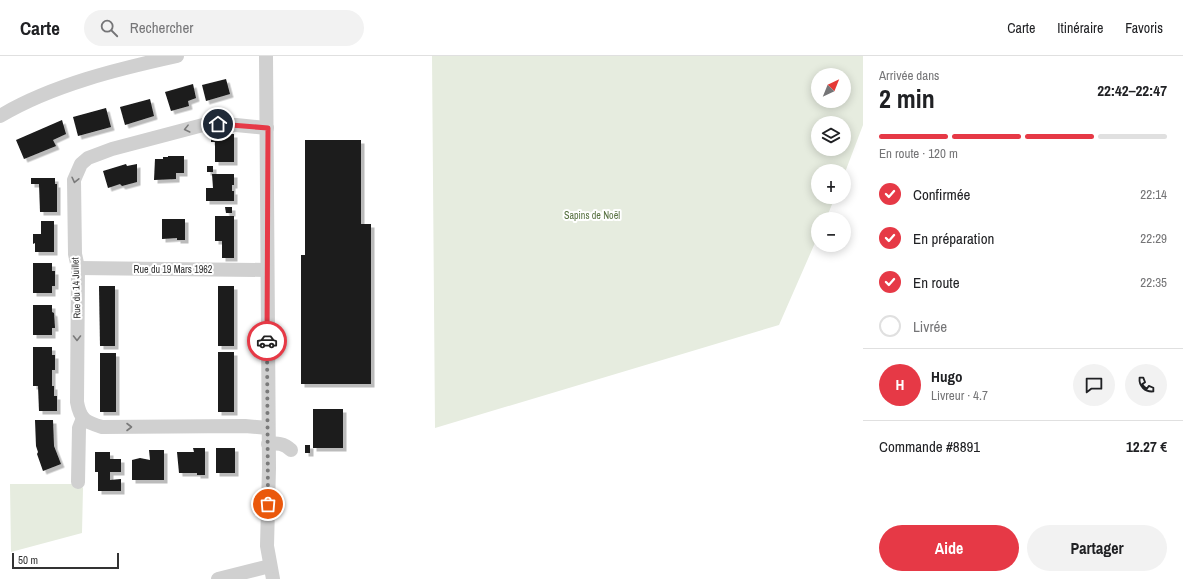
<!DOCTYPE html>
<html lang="fr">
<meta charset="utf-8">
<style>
:root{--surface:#fff;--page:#f2f2f2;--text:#202124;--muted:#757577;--line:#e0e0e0;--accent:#e63946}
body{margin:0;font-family:"Archivo Narrow",sans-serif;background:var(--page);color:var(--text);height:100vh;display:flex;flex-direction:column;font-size:15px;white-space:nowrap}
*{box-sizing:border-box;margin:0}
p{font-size:13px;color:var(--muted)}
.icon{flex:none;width:22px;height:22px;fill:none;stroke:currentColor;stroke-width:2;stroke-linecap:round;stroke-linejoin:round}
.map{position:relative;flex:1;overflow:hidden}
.sheet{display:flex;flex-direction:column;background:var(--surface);width:320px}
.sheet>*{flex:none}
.needle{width:26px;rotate:43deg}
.buttons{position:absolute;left:811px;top:12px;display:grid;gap:8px}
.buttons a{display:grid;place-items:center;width:40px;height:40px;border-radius:50%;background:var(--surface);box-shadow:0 2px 10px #0003;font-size:20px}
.scale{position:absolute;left:12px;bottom:10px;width:107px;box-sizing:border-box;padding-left:4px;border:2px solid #333;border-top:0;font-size:11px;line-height:14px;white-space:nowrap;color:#333;-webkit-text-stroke:3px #fff;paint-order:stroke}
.pin{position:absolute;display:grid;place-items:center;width:34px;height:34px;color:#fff;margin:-17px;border:2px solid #fff;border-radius:50%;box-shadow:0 1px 4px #0007}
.courier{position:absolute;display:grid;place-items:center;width:40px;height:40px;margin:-20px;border:3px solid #e63946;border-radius:50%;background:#fff;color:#222;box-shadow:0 1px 5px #0007}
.overview em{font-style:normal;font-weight:800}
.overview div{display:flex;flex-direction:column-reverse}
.overview{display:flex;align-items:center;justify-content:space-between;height:68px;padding:0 16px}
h1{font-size:26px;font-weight:800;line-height:30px}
.bar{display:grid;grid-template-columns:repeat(4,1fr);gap:6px 4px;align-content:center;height:48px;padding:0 16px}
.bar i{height:5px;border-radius:3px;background:var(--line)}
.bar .current{background:var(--accent)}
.bar p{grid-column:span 4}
.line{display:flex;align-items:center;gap:10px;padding:0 16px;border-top:1px solid var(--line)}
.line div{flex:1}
.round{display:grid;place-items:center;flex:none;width:42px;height:42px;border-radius:21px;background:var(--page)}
ol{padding:0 16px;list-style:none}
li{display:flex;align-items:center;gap:12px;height:44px}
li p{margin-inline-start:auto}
li .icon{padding:4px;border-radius:50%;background:var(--accent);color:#fff;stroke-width:4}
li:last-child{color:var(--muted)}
li i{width:22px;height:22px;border:2px solid var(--line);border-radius:50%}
.action{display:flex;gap:8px;margin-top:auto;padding:8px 16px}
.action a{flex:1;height:46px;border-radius:24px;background:var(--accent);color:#fff;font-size:16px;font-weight:800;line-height:46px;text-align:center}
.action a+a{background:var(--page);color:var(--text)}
header{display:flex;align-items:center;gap:24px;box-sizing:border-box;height:56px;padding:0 20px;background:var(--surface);border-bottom:1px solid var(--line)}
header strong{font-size:19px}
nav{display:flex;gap:22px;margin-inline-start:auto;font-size:14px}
.search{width:280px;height:36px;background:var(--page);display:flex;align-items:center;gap:10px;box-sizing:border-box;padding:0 14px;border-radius:22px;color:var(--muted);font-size:15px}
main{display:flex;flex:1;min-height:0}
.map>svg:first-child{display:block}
.green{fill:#e6ecdf;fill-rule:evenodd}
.building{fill:#1a1a1a;filter:url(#shadow)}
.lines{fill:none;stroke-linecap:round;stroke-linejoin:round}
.minor{stroke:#d0d0d0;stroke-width:14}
.oneway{stroke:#7a7a7a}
.done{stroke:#7a7a7a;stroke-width:4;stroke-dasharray:0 7.2}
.route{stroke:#e63946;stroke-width:5}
.labels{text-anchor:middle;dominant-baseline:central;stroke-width:4;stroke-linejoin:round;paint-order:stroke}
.park-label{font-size:10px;fill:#56703f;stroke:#fff}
.street-label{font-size:10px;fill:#333;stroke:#fff}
</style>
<header>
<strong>Carte</strong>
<div class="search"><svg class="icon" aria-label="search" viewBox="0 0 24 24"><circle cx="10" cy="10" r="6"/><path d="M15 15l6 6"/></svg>Rechercher</div>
<nav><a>Carte</a><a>Itinéraire</a><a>Favoris</a></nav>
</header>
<main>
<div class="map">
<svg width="863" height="523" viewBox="0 0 863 523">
<defs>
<filter id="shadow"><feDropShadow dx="3.5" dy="3.5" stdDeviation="0" flood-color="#0004"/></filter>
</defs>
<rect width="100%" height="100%" fill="#fff"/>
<g class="green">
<path d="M432 0H863V69L844 119V115H818V141H835L826 163H818V180L779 269 435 372ZM818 19H844V45H818ZM818 67H844V93H818Z"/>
<polygon points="78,426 83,432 82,477 11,496 10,428 72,428"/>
</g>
<g class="building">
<polygon points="226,23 230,38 206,45 202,29"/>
<polygon points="193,28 196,42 188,45 189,50 171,55 165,36"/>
<polygon points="150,43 154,60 125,69 120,51"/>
<polygon points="106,52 111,71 78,80 73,61"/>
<polygon points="62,64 66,78 53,84 56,90 24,103 16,84"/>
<polygon points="211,78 234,78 234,106 215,106 215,86 211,86"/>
<polygon points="305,84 361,84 361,168 371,168 371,328 301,328 301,199 305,199"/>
<polygon points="168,100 184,100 184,117 176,117 176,123 154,124 155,103 163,103 163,101 168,101"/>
<polygon points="126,108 127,110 137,108 137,126 122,130 120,128 108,132 103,115"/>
<rect x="207" y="110" width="6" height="6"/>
<polygon points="212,118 234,118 234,129 232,129 232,135 234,135 234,145 206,145 206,132 213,132"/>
<polygon points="31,122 55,122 55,128 57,128 57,156 40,156 39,128 31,128"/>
<polygon points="225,151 232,151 232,157 226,157"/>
<polygon points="215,160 234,160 234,202 222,202 222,185 215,185"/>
<polygon points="162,163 185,163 185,184 177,184 177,182 162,183"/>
<polygon points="41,165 54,165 54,196 35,196 35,187 33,188 33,178 41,178"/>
<polygon points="33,207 52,207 52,215 55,215 55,230 52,230 52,237 33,237"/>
<polygon points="99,230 115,230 115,290 100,290"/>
<rect x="218" y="230" width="16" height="60"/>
<polygon points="33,249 52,249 52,256 54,257 55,272 52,272 52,279 33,279"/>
<polygon points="33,291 52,291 52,299 55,299 55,314 52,314 52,330 54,330 54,340 57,340 57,355 39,355 38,330 33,330"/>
<rect x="218" y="296" width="16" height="60"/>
<rect x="100" y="297" width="16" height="59"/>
<rect x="313" y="353" width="30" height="39"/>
<polygon points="35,364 53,364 54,390 61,408 43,415 37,398 38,396 36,390"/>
<rect x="305" y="389" width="5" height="8"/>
<polygon points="193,392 205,392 205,419 197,419 197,417 179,417 177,396 194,396"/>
<rect x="216" y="392" width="19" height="25"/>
<polygon points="149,394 164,394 164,424 132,424 132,404 140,402 150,404"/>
<polygon points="95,396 110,396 110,403 121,403 121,416 110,416 110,424 121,423 121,435 98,435 98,416 95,416"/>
</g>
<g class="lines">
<g class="minor">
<polyline points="266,0 269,412 267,490 273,523"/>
<path d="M0 60C52 29 118 13 177 0"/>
<path d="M267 72 236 69H203L112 93 88 102 81 108 74 124 75 198 78 212 77 346C80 363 85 366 102 371L245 370 268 372"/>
<polyline points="78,212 267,214"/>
<path d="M268 388C277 387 284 387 291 394"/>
<polyline points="78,426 79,372 83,362"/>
<polyline points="218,523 270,510"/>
</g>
</g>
<defs><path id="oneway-chevron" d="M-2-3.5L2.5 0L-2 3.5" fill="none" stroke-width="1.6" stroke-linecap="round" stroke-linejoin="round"/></defs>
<g class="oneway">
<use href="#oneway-chevron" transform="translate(187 73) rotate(166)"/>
<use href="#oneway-chevron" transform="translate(75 124) rotate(103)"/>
<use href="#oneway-chevron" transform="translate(77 282) rotate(90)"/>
<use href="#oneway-chevron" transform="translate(129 371)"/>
</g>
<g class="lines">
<polyline class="done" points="267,285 268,448"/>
<polyline class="route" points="218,68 268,72 267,285"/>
</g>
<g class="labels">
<g class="park-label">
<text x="592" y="159">Sapins de Noël</text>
</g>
<g class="street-label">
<text x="173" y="213">Rue du 19 Mars 1962</text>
<text transform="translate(76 232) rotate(-92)">Rue du 14 Juillet</text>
</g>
</g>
</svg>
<div class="buttons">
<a><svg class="needle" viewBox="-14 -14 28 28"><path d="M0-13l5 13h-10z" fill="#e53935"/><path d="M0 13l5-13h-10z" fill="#757577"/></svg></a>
<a><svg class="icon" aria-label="layers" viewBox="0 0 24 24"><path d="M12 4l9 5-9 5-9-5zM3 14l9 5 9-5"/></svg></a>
<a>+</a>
<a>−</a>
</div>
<div class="scale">50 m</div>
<div class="pin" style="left:268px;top:448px;background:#ea580c"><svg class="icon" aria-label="bag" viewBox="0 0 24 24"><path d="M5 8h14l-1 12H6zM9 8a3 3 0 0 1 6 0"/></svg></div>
<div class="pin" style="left:218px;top:68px;background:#1f2937"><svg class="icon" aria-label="home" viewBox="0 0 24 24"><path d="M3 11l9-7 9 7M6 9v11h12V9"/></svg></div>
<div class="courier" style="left:267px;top:285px"><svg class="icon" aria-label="car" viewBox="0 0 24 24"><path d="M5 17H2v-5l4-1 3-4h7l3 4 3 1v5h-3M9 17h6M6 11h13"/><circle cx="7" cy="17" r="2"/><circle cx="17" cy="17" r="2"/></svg></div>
</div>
<section class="sheet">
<div class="overview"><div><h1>2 min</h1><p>Arrivée dans</p></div><em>22:42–22:47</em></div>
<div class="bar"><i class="current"></i><i class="current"></i><i class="current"></i><i></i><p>En route · 120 m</p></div>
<ol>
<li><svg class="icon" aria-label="check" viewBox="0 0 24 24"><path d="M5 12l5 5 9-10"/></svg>Confirmée<p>22:14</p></li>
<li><svg class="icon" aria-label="check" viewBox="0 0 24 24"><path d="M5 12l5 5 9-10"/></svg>En préparation<p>22:29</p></li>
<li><svg class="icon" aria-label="check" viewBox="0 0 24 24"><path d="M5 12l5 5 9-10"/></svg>En route<p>22:35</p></li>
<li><i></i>Livrée</li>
</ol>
<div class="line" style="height:72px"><b class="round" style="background:var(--accent);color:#fff">H</b><div><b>Hugo</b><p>Livreur · 4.7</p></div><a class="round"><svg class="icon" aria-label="chat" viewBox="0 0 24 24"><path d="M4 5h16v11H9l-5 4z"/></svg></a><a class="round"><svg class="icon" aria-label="phone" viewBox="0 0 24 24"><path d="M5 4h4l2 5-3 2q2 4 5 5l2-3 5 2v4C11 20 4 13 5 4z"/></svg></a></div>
<div class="line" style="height:52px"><div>Commande #8891</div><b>12.27 €</b></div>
<div class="action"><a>Aide</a><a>Partager</a></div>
</section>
</main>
